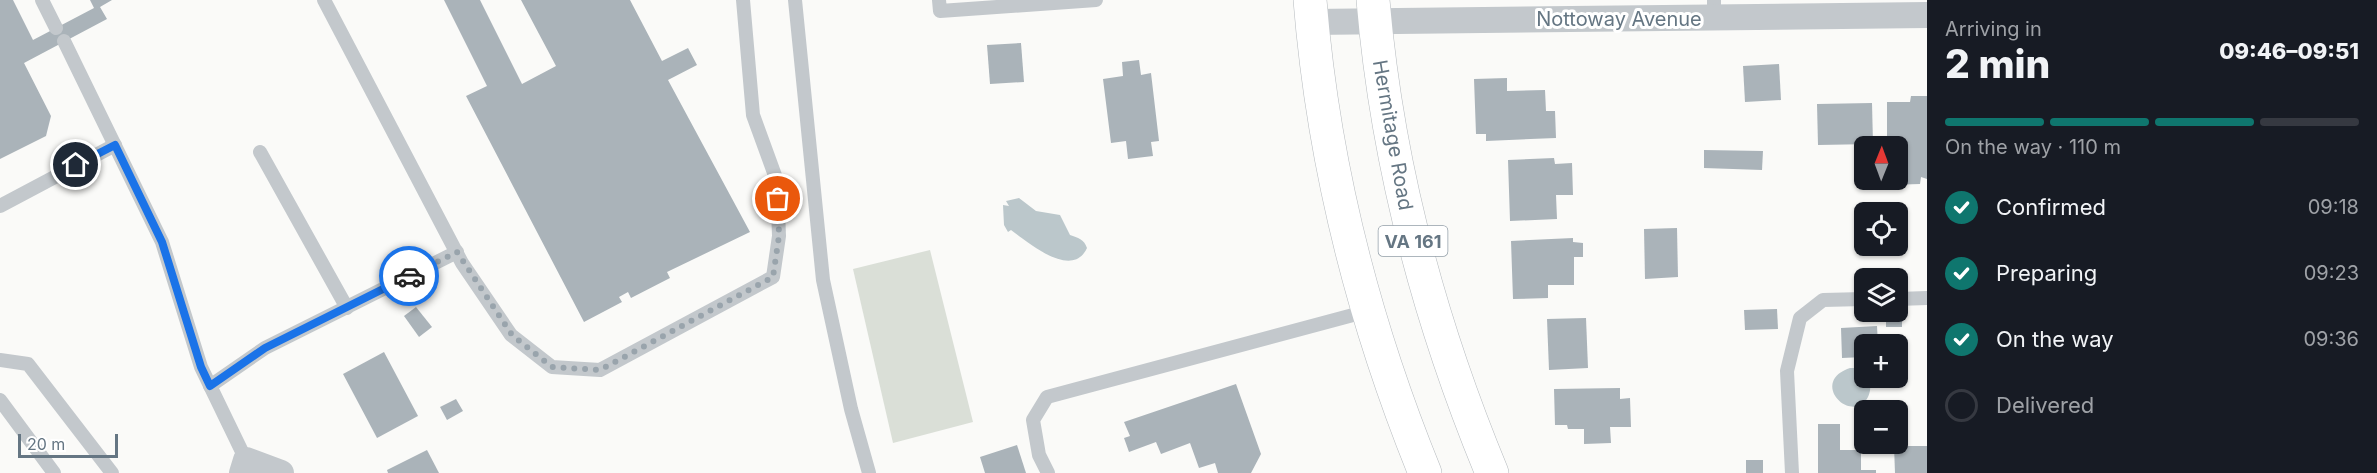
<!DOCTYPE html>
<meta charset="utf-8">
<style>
:root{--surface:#171b24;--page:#242831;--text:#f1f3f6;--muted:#9ea1a6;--line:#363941;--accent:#0f766e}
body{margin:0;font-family:Inter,sans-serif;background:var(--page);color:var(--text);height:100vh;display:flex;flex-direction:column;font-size:22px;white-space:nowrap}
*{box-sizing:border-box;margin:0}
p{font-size:20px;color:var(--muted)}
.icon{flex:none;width:33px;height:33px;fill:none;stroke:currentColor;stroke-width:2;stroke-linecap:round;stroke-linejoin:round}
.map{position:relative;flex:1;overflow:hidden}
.side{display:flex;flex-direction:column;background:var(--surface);width:450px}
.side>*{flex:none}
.needle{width:39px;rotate:1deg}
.buttons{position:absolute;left:1854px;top:136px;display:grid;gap:12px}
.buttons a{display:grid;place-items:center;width:54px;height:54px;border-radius:9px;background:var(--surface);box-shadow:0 2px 4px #0004;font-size:30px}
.scale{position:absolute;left:18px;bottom:15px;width:100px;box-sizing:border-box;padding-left:6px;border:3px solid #657683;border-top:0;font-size:16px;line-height:21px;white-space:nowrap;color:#657683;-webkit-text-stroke:4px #fff;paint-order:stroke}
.pin{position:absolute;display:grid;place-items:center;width:51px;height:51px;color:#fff;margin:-26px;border:3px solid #fff;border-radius:50%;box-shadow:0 2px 6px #0007}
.courier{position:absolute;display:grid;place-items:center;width:60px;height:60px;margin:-30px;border:4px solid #1a73e8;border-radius:50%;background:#fff;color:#222;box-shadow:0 2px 8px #0007}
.summary em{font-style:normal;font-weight:800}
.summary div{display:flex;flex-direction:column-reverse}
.summary{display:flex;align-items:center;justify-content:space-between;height:102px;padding:0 18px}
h1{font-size:39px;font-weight:800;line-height:45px}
.bar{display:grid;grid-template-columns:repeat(4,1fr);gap:9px 6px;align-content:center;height:72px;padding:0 18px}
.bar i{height:8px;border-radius:4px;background:var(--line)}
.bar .active{background:var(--accent)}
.bar p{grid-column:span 4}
ol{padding:0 18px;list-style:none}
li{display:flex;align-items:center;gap:18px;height:66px}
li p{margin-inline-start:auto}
li .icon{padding:6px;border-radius:50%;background:var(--accent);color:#fff;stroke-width:4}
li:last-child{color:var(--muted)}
li i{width:33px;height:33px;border:3px solid var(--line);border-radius:50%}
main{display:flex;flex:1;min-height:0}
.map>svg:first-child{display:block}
.green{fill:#dadfd7}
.water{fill:#bbc7cb}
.building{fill:#aab3b9}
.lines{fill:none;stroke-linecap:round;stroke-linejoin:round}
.primary-casing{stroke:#b5babe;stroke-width:34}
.lane{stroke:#c3c8cc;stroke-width:14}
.street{stroke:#c3c8cc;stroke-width:26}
.primary{stroke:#fff;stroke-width:33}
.done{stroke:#99a4ac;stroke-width:6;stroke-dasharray:0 10.8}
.route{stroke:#1a73e8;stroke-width:8}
.labels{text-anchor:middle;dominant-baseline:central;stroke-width:6;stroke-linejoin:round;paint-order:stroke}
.shield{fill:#fff;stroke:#939fa8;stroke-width:1.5}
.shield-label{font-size:18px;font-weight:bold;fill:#657683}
.street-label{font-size:20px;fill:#657683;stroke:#fff}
</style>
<main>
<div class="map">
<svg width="1927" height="473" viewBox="0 0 1927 473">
<rect width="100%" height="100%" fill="#fafaf8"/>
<polygon class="green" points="930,250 973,422 893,443 853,269"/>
<g class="water">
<path d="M1019 198 1036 211 1060 215 1070 235C1078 238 1084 239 1087 248 1072 280 1029 243 1011 230L1008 232 1004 225 1003 205 1009 206 1006 201Z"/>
<path d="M1850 368H1856L1864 373V378H1868C1871 384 1871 390 1868 397 1852 426 1808 382 1850 368Z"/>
</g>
<g class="building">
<polygon points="0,0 13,0 33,40 94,8 90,0 112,0 100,7 107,19 24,63 51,116 46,136 0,159"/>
<polygon points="444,0 480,0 522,84 556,66 521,0 630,0 662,61 688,48 697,65 668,80 750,232 667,272 670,278 631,298 628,292 619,297 622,302 584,322 466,96 487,86"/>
<polygon points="1021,43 1024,82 990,84 987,45"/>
<polygon points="1139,60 1141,75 1151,73 1159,141 1151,142 1153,156 1128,159 1126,141 1111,143 1103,79 1123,76 1122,62"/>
<polygon points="1779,64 1781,100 1745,102 1743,66"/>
<polygon points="1507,78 1507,91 1545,90 1546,111 1555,111 1556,138 1486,141 1486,134 1476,134 1474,79"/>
<polygon points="1911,96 1927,96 1927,179 1921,177 1920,184 1889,185 1889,180 1898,180 1898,147 1887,147 1887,102 1910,102"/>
<polygon points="1872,103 1873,144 1818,145 1817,104"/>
<polygon points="1704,150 1763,151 1762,170 1704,168"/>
<polygon points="1554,158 1555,164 1572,163 1573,195 1556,195 1557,219 1510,221 1508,160"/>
<polygon points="1677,228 1678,277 1645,279 1644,229"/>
<polygon points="1573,238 1573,242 1583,243 1583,257 1574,257 1574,285 1548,285 1548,298 1513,299 1511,241"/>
<polygon points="416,307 432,327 419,337 404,316"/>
<polygon points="1777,309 1778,329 1745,330 1744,310"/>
<rect x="1886" y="315" width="16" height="12"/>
<polygon points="1586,318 1588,368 1549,370 1547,319"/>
<polygon points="1877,326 1878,345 1864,345 1864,357 1842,358 1841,328"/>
<polygon points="384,352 418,416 377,438 343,374"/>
<polygon points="1236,384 1261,454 1251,473 1218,473 1215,463 1199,468 1190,443 1161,454 1156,442 1129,452 1124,438 1130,436 1124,422"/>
<polygon points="1620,388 1620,399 1630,398 1631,427 1610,427 1611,443 1584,444 1584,429 1568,429 1567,425 1555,425 1554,389"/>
<polygon points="456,399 463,411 447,420 440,407"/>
<polygon points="1818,424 1840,424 1840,450 1861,450 1861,470 1876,470 1876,473 1818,473"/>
<polygon points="1017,445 1026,473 985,473 980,457"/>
<polygon points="1894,446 1927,446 1927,473 1895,473"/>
<polygon points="427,450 439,473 388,473 387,470"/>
<rect x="1746" y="460" width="17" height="13"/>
</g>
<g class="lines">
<defs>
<g id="primary">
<path d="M1310 0C1323 162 1364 323 1425 473"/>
<path d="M1373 0C1387 164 1429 321 1492 473"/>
</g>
</defs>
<use href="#primary" class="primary-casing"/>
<g class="lane">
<polyline points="42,0 56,28"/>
<polyline points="324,0 462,263 511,335 552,367 600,370 773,277 779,236 777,181 753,115 743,0"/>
<polyline points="795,0 823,280 851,409 869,473"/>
<polyline points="939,0 940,11 1096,0"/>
<polyline points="1714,0 1714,19"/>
<polyline points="64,41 162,242 201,367 246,460"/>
<polyline points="260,152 347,308"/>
<polyline points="0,206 115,145"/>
<polyline points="1898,299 1927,298"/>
<polyline points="0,360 28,364 112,473"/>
<polyline points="210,386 265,348 457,252"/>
<polyline points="0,400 54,473"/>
<polyline points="1048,473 1039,455 1033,420 1047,397 1368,311"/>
<polyline points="1792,473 1787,371 1800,318 1823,300 1864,299"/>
</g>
<g class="street">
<polyline points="1312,22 1927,15"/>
<polyline points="242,473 246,460 281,473"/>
</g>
<use href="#primary" class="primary"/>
</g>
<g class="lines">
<polyline class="done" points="409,276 457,252 512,335 552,367 600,370 773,277 779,236 778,199"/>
<polyline class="route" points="76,165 115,145 162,242 201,367 210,386 265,348 409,276"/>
</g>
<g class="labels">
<rect class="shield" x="1378.5" y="226" width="69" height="30" rx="4.5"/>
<g class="shield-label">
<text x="1413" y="241">VA 161</text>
</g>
<g class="street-label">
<text x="1619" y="19">Nottoway Avenue</text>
<text transform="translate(1393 135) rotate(80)">Hermitage Road</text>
</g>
</g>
</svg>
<div class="buttons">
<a><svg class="needle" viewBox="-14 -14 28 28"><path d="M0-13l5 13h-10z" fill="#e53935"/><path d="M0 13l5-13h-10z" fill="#9ea1a6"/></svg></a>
<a><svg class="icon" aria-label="locate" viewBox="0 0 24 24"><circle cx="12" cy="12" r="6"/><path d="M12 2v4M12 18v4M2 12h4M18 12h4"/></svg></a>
<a><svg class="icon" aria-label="layers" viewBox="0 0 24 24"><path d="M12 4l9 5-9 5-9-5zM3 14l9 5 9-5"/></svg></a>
<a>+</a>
<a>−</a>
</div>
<div class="scale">20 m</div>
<div class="pin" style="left:778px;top:199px;background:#ea580c"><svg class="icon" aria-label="bag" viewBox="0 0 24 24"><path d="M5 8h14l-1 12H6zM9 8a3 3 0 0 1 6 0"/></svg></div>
<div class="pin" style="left:76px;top:165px;background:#1f2937"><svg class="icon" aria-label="home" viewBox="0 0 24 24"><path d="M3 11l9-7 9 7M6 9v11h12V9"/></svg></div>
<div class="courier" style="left:409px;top:276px"><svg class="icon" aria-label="car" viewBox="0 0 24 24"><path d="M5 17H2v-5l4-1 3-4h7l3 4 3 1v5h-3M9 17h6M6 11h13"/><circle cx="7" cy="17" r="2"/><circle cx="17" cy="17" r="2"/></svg></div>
</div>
<section class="side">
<div class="summary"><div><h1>2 min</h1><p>Arriving in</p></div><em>09:46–09:51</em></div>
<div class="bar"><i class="active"></i><i class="active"></i><i class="active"></i><i></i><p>On the way · 110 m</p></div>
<ol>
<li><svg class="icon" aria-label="check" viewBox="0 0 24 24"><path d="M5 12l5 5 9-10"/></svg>Confirmed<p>09:18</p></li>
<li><svg class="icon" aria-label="check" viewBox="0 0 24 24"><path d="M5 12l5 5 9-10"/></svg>Preparing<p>09:23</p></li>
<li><svg class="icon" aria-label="check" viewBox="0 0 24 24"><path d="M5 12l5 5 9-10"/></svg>On the way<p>09:36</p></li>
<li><i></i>Delivered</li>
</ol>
</section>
</main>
